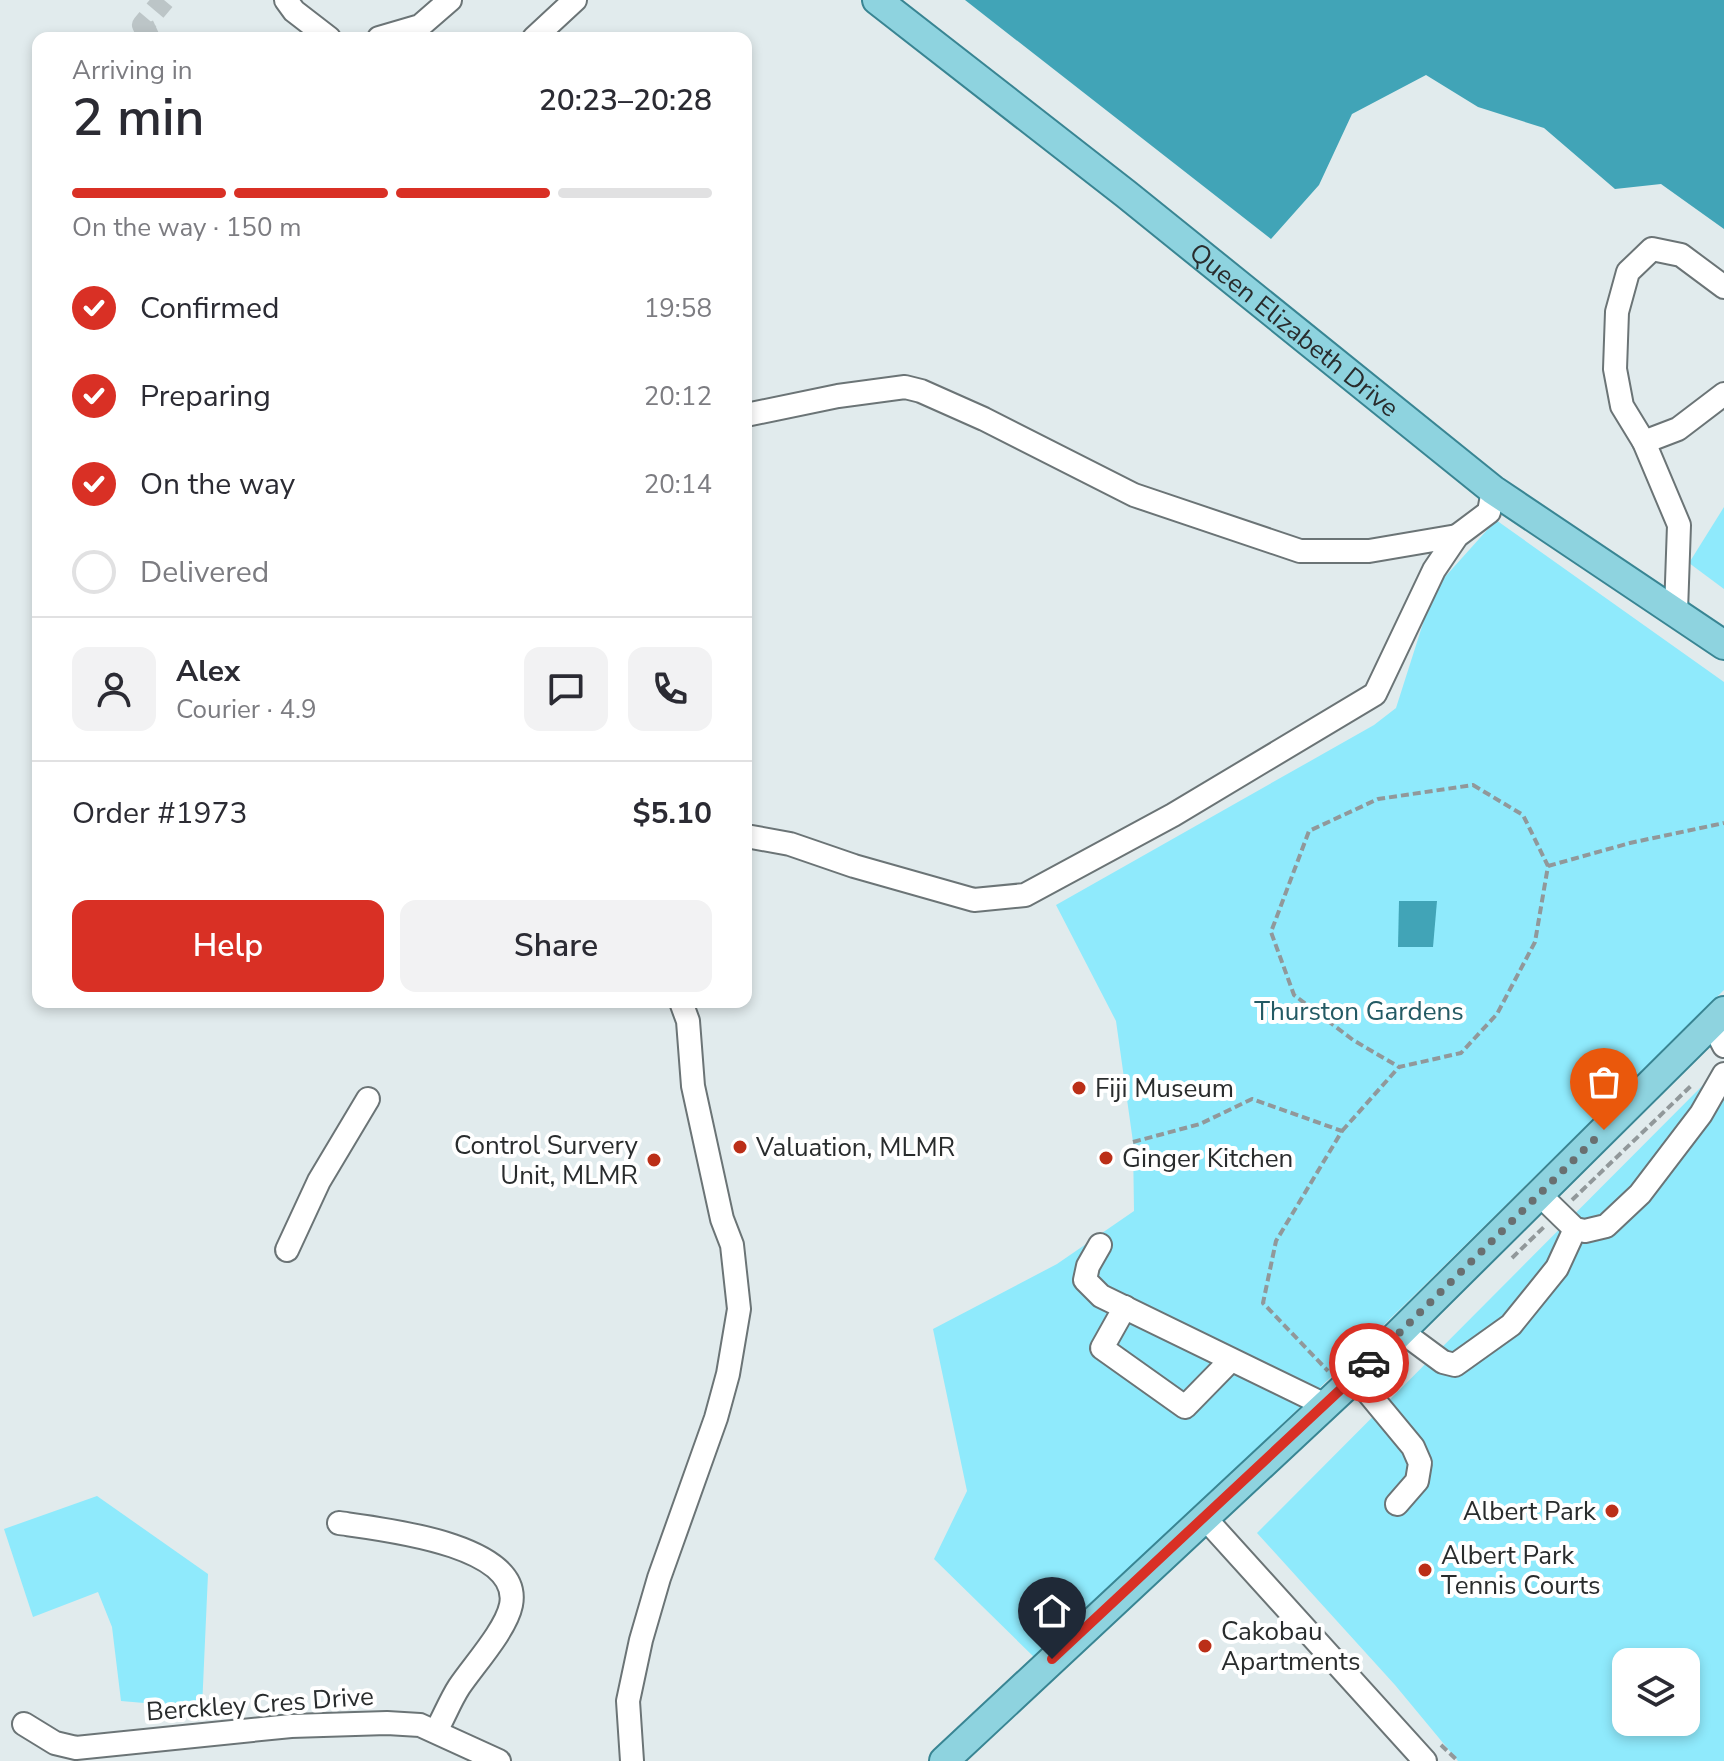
<!DOCTYPE html>
<meta charset="utf-8">
<style>
:root{--surface:#fff;--page:#f2f2f3;--text:#2b2b33;--muted:#7c7c81;--line:#e1e1e2;--accent:#d93025}
body{margin:0;font-family:"Nunito Sans",sans-serif;background:var(--page);color:var(--text);height:100vh;display:flex;flex-direction:column;font-size:30px;white-space:nowrap}
*{box-sizing:border-box;margin:0}
p{font-size:26px;color:var(--muted)}
.icon{flex:none;width:44px;height:44px;fill:none;stroke:currentColor;stroke-width:2;stroke-linecap:round;stroke-linejoin:round}
.map{position:relative;flex:1;overflow:hidden}
.panel{position:absolute;left:32px;top:32px;width:720px;height:976px;display:flex;flex-direction:column;background:var(--surface);border-radius:16px;box-shadow:0 4px 12px #0003}
.panel>*{flex:none}
.buttons{position:absolute;left:1612px;top:1648px;display:grid;gap:16px}
.buttons a{display:grid;place-items:center;width:88px;height:88px;border-radius:16px;background:var(--surface);box-shadow:0 4px 12px #0003;font-size:40px}
.pin{position:absolute;display:grid;place-items:center;width:68px;height:68px;color:#fff;margin:-82px -34px;border-radius:50% 50% 50% 0;rotate:-45deg;box-shadow:0 0 8px #0007}
.pin .icon{rotate:45deg}
.courier{position:absolute;display:grid;place-items:center;width:80px;height:80px;margin:-40px;border:6px solid #d93025;border-radius:50%;background:#fff;color:#222;box-shadow:0 2px 10px #0007}
.overview em{font-style:normal;font-weight:600}
.overview div{display:flex;flex-direction:column-reverse}
.overview{display:flex;align-items:center;justify-content:space-between;height:136px;padding:0 40px}
h1{font-size:52px;font-weight:600;line-height:60px}
.bar{display:grid;grid-template-columns:repeat(4,1fr);gap:12px 8px;align-content:center;height:96px;padding:0 40px}
.bar i{height:10px;border-radius:6px;background:var(--line)}
.bar .active{background:var(--accent)}
.bar p{grid-column:span 4}
.line{display:flex;align-items:center;gap:20px;padding:0 40px;border-top:2px solid var(--line)}
.line div{flex:1}
.round{display:grid;place-items:center;flex:none;width:84px;height:84px;border-radius:16px;background:var(--page)}
ol{padding:0 40px;list-style:none}
li{display:flex;align-items:center;gap:24px;height:88px}
li p{margin-inline-start:auto}
li .icon{padding:8px;border-radius:50%;background:var(--accent);color:#fff;stroke-width:4}
li:last-child{color:var(--muted)}
li i{width:44px;height:44px;border:4px solid var(--line);border-radius:50%}
.action{display:flex;gap:16px;margin-top:auto;padding:16px 40px}
.action a{flex:1;height:92px;border-radius:16px;background:var(--accent);color:#fff;font-size:32px;font-weight:600;line-height:92px;text-align:center}
.action a+a{background:var(--page);color:var(--text)}
.map>svg:first-child{display:block}
.green{fill:#8feafc;fill-rule:evenodd}
.water{fill:#41a4b7}
.lines{fill:none;stroke-linecap:round;stroke-linejoin:round}
.minor-tunnel{stroke:#bcc5c7;stroke-width:22;stroke-dasharray:22 11;stroke-linecap:butt}
.minor-casing{stroke:#6b7476;stroke-width:26}
.major-casing{stroke:#398593;stroke-width:32}
.path{stroke:#91989a;stroke-width:4;stroke-dasharray:8 4;stroke-linecap:butt}
.minor{stroke:#fff;stroke-width:22}
.major{stroke:#8ed3df;stroke-width:28}
.done{stroke:#696f70;stroke-width:8;stroke-dasharray:0 14.4}
.route{stroke:#d93025;stroke-width:10}
.poi-dot{fill:#bb2f18;stroke:#fff;stroke-width:3}
.labels{text-anchor:middle;dominant-baseline:central;stroke-width:8;stroke-linejoin:round;paint-order:stroke}
.street-label{font-size:26px;fill:#292c2d;stroke:#fff}
.park-label{font-size:26px;fill:#235a64;stroke:#fff}
.poi-label{font-size:26px;fill:#292c2d;stroke:#fff;text-anchor:start}
</style>
<div class="map">
<svg width="1724" height="1761" viewBox="0 0 1724 1761">
<rect width="100%" height="100%" fill="#e1ebed"/>
<g class="green">
<polygon points="1724,507 1724,589 1689,563"/>
<polygon points="1496,520 1724,682 1724,990 1332,1376 1037,1660 934,1559 967,1491 933,1329 1057,1264 1134,1211 1133,1142 1116,1021 1056,905 1374,725 1396,708 1425,617 1444,578"/>
<path d="M1724 1064V1761H1458L1395 1685 1257 1533ZM1626 1662H1686V1722H1626Z"/>
<polygon points="97,1496 208,1574 202,1708 121,1701 112,1627 98,1592 33,1617 4,1529"/>
</g>
<g class="water">
<polygon points="965,0 1724,0 1724,229 1661,184 1615,189 1544,128 1478,107 1426,75 1352,114 1319,185 1271,239"/>
<polygon points="1399,901 1437,901 1433,947 1398,947"/>
</g>
<g class="lines">
<polyline class="minor-tunnel" points="149,38 143,25 164,0"/>
<defs>
<g id="minor">
<polyline points="286,0 294,11 329,38"/>
<polyline points="379,38 420,26 450,0"/>
<polyline points="534,38 575,0"/>
<polyline points="746,415 838,396 905,387 921,391 984,419 1134,495 1300,551 1369,551 1457,536"/>
<polyline points="1644,442 1678,429 1724,394"/>
<polyline points="1676,611 1679,525 1644,442 1622,406 1615,369 1617,312 1628,272 1652,249 1681,255 1724,287"/>
<polyline points="746,836 790,844 854,866 974,900 1025,895 1173,815 1375,694 1434,570 1457,536 1489,512 1493,490"/>
<polyline points="1712,1023 1724,1046"/>
<polyline points="1539,1194 1575,1229 1585,1231 1606,1226 1640,1194 1701,1114 1724,1074"/>
<polyline points="1100,1245 1088,1266 1085,1280 1101,1296 1325,1405"/>
<polyline points="287,1250 319,1181 368,1099"/>
<polyline points="1125,1307 1102,1348 1185,1407 1231,1360"/>
<polyline points="1401,1331 1443,1362 1455,1365 1511,1325 1557,1268 1575,1229"/>
<polyline points="1355,1377 1413,1447 1420,1463 1417,1481 1397,1504"/>
<polyline points="1204,1517 1425,1761"/>
<path d="M339 1523C381 1529 523 1544 511 1605 506 1630 473 1666 459 1687 450 1701 444 1717 436 1731"/>
<polyline points="24,1724 55,1743 76,1748 291,1726 387,1723 420,1725 499,1761"/>
<polyline points="632,1761 628,1701 641,1640 659,1578 716,1418 728,1374 739,1309 732,1245 722,1219 693,1086 688,1021 681,1002"/>
</g>
<g id="major">
<path id="s1" d="M877 0 1126 194 1493 490 1724 645"/>
<polyline points="944,1761 1344,1388 1724,1011"/>
</g>
</defs>
<use href="#minor" class="minor-casing"/>
<use href="#major" class="major-casing"/>
<g class="path">
<polygon points="1473,785 1523,815 1548,866 1535,942 1497,1014 1461,1053 1399,1067 1353,1040 1294,995 1271,932 1309,831 1378,799"/>
<polyline points="1548,866 1630,843 1724,823"/>
<polyline points="1342,1131 1399,1067"/>
<polyline points="1133,1142 1200,1124 1252,1099 1342,1131 1276,1241 1263,1303 1328,1371"/>
<polyline points="1572,1200 1693,1084"/>
<polyline points="1512,1258 1546,1225"/>
<polyline points="1441,1745 1458,1761"/>
</g>
<use href="#minor" class="minor"/>
<use href="#major" class="major"/>
</g>
<g class="lines">
<polyline class="done" points="1369,1363 1604,1130"/>
<polyline class="route" points="1052,1659 1369,1363"/>
</g>
<g class="poi-dot">
<circle cx="1079" cy="1088" r="8"/>
<circle cx="740" cy="1147" r="8"/>
<circle cx="1106" cy="1158" r="8"/>
<circle cx="654" cy="1160" r="8"/>
<circle cx="1612" cy="1511" r="8"/>
<circle cx="1425" cy="1570" r="8"/>
<circle cx="1205" cy="1646" r="8"/>
</g>
<g class="labels">
<g class="street-label">
<text stroke="none"><textPath href="#s1" startOffset="532">Queen Elizabeth Drive</textPath></text>
<text transform="translate(260 1704) rotate(-4)">Berckley Cres Drive</text>
</g>
<g class="park-label">
<text x="1359" y="1011">Thurston Gardens</text>
</g>
<g class="poi-label">
<text x="1095" y="1088">Fiji Museum</text>
<text x="638" y="1145" text-anchor="end">Control Survery<tspan x="638" dy="30">Unit, MLMR</tspan></text>
<text x="756" y="1147">Valuation, MLMR</text>
<text x="1122" y="1158">Ginger Kitchen</text>
<text x="1596" y="1511" text-anchor="end">Albert Park</text>
<text x="1441" y="1555">Albert Park<tspan x="1441" dy="30">Tennis Courts</tspan></text>
<text x="1221" y="1631">Cakobau<tspan x="1221" dy="30">Apartments</tspan></text>
</g>
</g>
</svg>
<div class="buttons">
<a><svg class="icon" aria-label="layers" viewBox="0 0 24 24"><path d="M12 4l9 5-9 5-9-5zM3 14l9 5 9-5"/></svg></a>
</div>
<div class="pin" style="left:1604px;top:1130px;background:#ea580c"><svg class="icon" aria-label="bag" viewBox="0 0 24 24"><path d="M5 8h14l-1 12H6zM9 8a3 3 0 0 1 6 0"/></svg></div>
<div class="pin" style="left:1052px;top:1659px;background:#1f2937"><svg class="icon" aria-label="home" viewBox="0 0 24 24"><path d="M3 11l9-7 9 7M6 9v11h12V9"/></svg></div>
<div class="courier" style="left:1369px;top:1363px"><svg class="icon" aria-label="car" viewBox="0 0 24 24"><path d="M5 17H2v-5l4-1 3-4h7l3 4 3 1v5h-3M9 17h6M6 11h13"/><circle cx="7" cy="17" r="2"/><circle cx="17" cy="17" r="2"/></svg></div>
<section class="panel">
<div class="overview"><div><h1>2 min</h1><p>Arriving in</p></div><em>20:23–20:28</em></div>
<div class="bar"><i class="active"></i><i class="active"></i><i class="active"></i><i></i><p>On the way · 150 m</p></div>
<ol>
<li><svg class="icon" aria-label="check" viewBox="0 0 24 24"><path d="M5 12l5 5 9-10"/></svg>Confirmed<p>19:58</p></li>
<li><svg class="icon" aria-label="check" viewBox="0 0 24 24"><path d="M5 12l5 5 9-10"/></svg>Preparing<p>20:12</p></li>
<li><svg class="icon" aria-label="check" viewBox="0 0 24 24"><path d="M5 12l5 5 9-10"/></svg>On the way<p>20:14</p></li>
<li><i></i>Delivered</li>
</ol>
<div class="line" style="height:144px"><a class="round"><svg class="icon" aria-label="person" viewBox="0 0 24 24"><circle cx="12" cy="8" r="4"/><path d="M4 21q1-7 8-7t8 7"/></svg></a><div><b>Alex</b><p>Courier · 4.9</p></div><a class="round"><svg class="icon" aria-label="chat" viewBox="0 0 24 24"><path d="M4 5h16v11H9l-5 4z"/></svg></a><a class="round"><svg class="icon" aria-label="phone" viewBox="0 0 24 24"><path d="M5 4h4l2 5-3 2q2 4 5 5l2-3 5 2v4C11 20 4 13 5 4z"/></svg></a></div>
<div class="line" style="height:104px"><div>Order #1973</div><b>$5.10</b></div>
<div class="action"><a>Help</a><a>Share</a></div>
</section>
</div>
